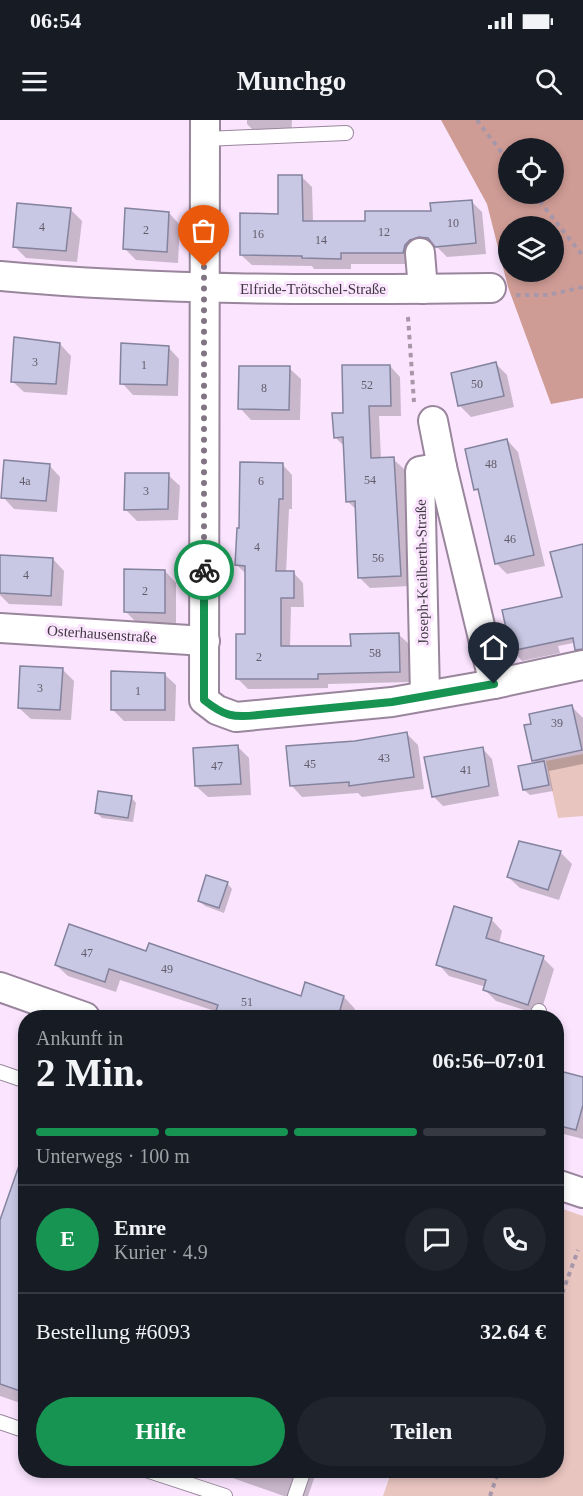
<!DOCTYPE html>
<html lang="de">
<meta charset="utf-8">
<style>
:root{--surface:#171b24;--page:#20242c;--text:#f1f3f6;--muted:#9ea1a6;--line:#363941;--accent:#179452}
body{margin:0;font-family:Georgia,serif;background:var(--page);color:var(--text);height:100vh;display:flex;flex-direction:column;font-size:22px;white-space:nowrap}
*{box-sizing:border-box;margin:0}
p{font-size:20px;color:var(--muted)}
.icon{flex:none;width:33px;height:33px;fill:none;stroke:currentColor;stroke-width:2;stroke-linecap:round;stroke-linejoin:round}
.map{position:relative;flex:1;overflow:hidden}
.details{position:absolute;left:18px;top:890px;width:546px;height:468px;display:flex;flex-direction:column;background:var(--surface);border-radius:24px;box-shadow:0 3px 9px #0003}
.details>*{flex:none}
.fabs{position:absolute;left:498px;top:18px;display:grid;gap:12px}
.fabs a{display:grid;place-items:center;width:66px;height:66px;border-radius:50%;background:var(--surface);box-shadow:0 3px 9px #0003;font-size:30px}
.pin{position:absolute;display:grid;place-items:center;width:51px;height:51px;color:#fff;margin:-62px -26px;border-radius:50% 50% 50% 0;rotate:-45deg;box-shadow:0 0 6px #0007}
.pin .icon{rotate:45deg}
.courier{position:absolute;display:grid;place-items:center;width:60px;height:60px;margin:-30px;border:4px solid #179452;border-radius:50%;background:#fff;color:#222;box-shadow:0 2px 8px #0007}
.summary em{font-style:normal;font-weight:700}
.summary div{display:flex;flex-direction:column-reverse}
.summary{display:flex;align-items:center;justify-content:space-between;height:102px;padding:0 18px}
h1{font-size:39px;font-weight:700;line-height:45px}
.bar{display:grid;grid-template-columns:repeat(4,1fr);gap:9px 6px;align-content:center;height:72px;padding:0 18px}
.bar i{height:8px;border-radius:4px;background:var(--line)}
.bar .current{background:var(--accent)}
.bar p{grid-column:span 4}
.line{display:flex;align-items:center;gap:15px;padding:0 18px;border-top:2px solid var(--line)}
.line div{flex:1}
.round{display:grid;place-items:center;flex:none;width:63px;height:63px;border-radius:32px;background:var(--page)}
.action{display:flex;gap:12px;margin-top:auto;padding:12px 18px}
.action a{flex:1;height:69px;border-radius:36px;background:var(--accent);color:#fff;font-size:24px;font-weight:700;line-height:69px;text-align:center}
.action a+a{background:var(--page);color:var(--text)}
.status{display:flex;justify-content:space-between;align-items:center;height:42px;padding:0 30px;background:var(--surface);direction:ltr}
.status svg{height:16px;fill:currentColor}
header{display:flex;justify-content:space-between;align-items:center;height:78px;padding:0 18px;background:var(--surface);font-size:27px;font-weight:700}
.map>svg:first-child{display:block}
.green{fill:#e9c5c0}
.forest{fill:#cf9c95;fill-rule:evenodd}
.shadow{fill:#0003}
.building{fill:#c8c7e4;stroke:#84839e;stroke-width:1.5}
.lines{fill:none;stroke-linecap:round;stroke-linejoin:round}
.lane-casing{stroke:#99859c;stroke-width:16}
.street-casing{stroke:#99859c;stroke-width:32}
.path{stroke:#a797a9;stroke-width:4;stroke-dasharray:4.5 4.5;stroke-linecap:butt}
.lane{stroke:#fff;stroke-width:14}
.street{stroke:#fff;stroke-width:28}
.done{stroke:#817483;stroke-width:6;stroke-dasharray:0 10.8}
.route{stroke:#179452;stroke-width:8}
.labels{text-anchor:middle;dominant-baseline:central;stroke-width:6;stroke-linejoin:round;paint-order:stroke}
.number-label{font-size:12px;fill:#625c6a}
.street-label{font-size:15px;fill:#403841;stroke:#fae4fe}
</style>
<div class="status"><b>06:54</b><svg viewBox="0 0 49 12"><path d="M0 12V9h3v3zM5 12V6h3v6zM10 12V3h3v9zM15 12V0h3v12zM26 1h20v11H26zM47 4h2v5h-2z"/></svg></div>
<header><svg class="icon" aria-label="menu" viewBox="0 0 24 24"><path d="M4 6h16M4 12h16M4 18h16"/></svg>Munchgo<svg class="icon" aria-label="search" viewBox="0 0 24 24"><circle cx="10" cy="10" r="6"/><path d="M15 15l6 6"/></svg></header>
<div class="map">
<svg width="583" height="1376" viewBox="0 0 583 1376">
<rect width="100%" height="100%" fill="#fae4fe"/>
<g class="green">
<polygon points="583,634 583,696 558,698 546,641"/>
<polygon points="557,1087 583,1096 583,1376 383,1376 392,1350 556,1350"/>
</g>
<path class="forest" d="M441 0H583V278L551 284 508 167 487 84ZM508 28H554V74H508ZM508 106H554V152H508Z"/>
<g class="shadow">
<polygon points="247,0 292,0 291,15 258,15 247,4"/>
<polygon points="301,56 312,67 313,102 366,102 432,92 471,81 482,92 486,134 447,137 438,128 431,127 414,144 351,144 351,149 314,149 312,146 252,145 241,135 280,95"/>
<polygon points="70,89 82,101 77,142 26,138 14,126"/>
<polygon points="169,93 180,105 178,143 136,140 124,128"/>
<polygon points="60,224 71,236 67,275 24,272 12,261"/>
<polygon points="168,227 179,239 178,276 133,275 122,263"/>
<polygon points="496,244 507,255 514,287 471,297 460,286"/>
<polygon points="390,246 400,257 401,296 379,296 381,339 393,339 404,349 411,466 370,468 359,457 357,390 347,381 345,327 335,317 345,294"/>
<polygon points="289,248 301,259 300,300 251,300 240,288"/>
<polygon points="507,320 518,332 545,446 507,454 496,443 481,375 476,369"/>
<polygon points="282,344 292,355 292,389 289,389 286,453 293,452 303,463 304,487 291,487 290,528 352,527 398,514 409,524 409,562 328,564 328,568 248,569 238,559 247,515 247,455 237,445"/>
<polygon points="49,345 60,357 57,392 14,389 3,377"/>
<polygon points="168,355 180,366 178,400 137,401 125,389"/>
<polygon points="583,425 583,521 558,526 560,533 522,541 512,530 564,479"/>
<polygon points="0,437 53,439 64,451 62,486 9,484 0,475"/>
<polygon points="165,451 176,463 176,504 137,503 125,491"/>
<polygon points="62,549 74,561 71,600 31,599 19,588"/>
<polygon points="164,554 176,565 175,601 124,601 112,589"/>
<polygon points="572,587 583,598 583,644 549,651 553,671 530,675 524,670 537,644 533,640"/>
<polygon points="407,614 418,625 424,669 362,677 358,673 302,677 291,665 356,622"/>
<polygon points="238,627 249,638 251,675 208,677 196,666"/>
<polygon points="482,628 492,639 499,676 443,686 433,676"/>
<polygon points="131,677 136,683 133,702 102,698 96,692"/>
<polygon points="560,732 572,744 559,780 520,768 508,757"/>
<polygon points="227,763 232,769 224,793 205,786 199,781"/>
<polygon points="491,799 502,811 499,823 543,838 554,849 540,895 496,881 485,870 486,867 449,856 438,844"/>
<polygon points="147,833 301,878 306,864 344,877 355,889 352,897 218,897 218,892 120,860 116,872 68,856 56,845"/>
<polygon points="556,952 583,959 583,1019 556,1012"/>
<polygon points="26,1033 26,1285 0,1276 0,1105"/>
<polygon points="210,1350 317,1350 308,1376 284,1376"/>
</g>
<g class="building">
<polygon points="278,55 302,55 303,101 365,101 365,91 431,91 430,83 472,80 476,123 435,127 428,118 419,117 410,120 405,125 403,133 341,133 341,139 302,138 302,136 240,135 240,93 278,94"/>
<polygon points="17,83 71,88 66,131 13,127"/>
<polygon points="125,88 169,92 167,132 123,129"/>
<polygon points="14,217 60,223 56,264 11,262"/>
<polygon points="121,223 169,226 167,265 120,264"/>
<polygon points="496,242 504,276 458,286 451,253"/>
<polygon points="342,245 390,245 391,286 369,286 371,338 394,337 401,456 358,458 355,381 346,382 343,317 334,318 332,293 343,293"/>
<polygon points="239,246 290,246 289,290 238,289"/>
<polygon points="507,319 534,435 495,444 478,369 474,370 465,329"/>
<polygon points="4,340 50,344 46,381 1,378"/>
<polygon points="240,342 283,343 283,379 279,379 276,451 294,451 294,478 281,478 281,526 351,526 350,514 399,513 400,552 318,554 318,559 236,559 236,514 245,514 245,446 235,445 237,408 239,408"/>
<polygon points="125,353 169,353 168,389 124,390"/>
<polygon points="583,424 583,529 575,530 573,518 511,531 502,490 562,477 550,432"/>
<polygon points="0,435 53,438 51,476 0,473"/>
<polygon points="124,449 165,450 165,493 124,492"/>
<polygon points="20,546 63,548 60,590 18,588"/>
<polygon points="111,551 165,553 165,590 111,590"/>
<polygon points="572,585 582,630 532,641 524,605 531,604 529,594"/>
<polygon points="407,612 414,657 349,666 349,662 290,666 286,626 355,621"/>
<polygon points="238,625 241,664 195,666 193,628"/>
<polygon points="483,627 489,666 432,677 424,637"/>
<polygon points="544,641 549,665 523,670 518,646"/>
<polygon points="98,671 132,676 128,698 95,693"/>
<polygon points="519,721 561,731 548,770 507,757"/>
<polygon points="206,755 228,762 219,788 198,781"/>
<polygon points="454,786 492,798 486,818 544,836 528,885 483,870 486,860 436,845"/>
<polygon points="69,804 146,831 149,823 301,876 305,862 344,876 340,890 351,894 350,897 214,897 218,885 109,849 105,862 55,845"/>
<polygon points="556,950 583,957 583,985 576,1010 556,1005"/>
<polygon points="22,1037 26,1038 26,1273 0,1264 0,1100"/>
</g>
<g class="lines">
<defs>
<g id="lane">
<polyline points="205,19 346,13"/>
<polyline points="536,897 539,891"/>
<polyline points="0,952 26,961"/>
<polyline points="0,1302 26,1311"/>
<polyline points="146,1350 225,1376"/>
<polyline points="295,1376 304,1350"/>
</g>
<g id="street">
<polyline points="205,0 204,580 217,590 236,597 392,582 494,564 583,545"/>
<polyline points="420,133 423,169"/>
<path d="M0 156C163 171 327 170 491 168"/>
<polyline points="433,301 442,347"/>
<polyline points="0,508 205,521"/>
<polyline points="425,575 420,351 442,347 494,564"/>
<polyline points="0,867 85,897"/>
<polyline points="556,1064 583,1073"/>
</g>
</defs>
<use href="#lane" class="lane-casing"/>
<use href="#street" class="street-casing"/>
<g class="path">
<polyline points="477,0 508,41"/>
<polyline points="534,74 583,136"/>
<polyline points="516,175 548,175 583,167"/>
<polyline points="408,197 414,282"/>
<polyline points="556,1190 578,1130"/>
<polyline points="490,1376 499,1350"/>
</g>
<use href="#lane" class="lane"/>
<use href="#street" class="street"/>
</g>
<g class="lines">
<polyline class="done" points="204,147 204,450"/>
<path class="route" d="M204 450V580C224 596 233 598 258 595L392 582 494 564"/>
</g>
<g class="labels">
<g class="number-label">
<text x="453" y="103">10</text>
<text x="42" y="107">4</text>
<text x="146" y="110">2</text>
<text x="384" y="112">12</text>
<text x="258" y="114">16</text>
<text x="321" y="120">14</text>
<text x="35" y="242">3</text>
<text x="144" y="245">1</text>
<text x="477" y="264">50</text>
<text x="367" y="265">52</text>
<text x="264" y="268">8</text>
<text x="491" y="344">48</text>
<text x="370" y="360">54</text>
<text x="25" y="361">4a</text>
<text x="261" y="361">6</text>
<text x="146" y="371">3</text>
<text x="510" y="419">46</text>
<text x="257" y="427">4</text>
<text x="378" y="438">56</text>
<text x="26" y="455">4</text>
<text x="145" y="471">2</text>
<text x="375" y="533">58</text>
<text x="259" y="537">2</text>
<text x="40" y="568">3</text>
<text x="138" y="571">1</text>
<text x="557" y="603">39</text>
<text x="384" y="638">43</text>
<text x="310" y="644">45</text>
<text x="217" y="646">47</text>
<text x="466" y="650">41</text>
<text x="87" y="833">47</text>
<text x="167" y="849">49</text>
<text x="247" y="882">51</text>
</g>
<g class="street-label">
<text x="313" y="169">Elfride-Trötschel-Straße</text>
<text transform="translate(422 452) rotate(-91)">Joseph-Keilberth-Straße</text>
<text transform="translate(102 514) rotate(4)">Osterhausenstraße</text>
</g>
</g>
</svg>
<div class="fabs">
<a><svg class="icon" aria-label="locate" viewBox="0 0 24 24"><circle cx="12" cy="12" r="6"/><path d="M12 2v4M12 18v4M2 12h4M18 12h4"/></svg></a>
<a><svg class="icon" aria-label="layers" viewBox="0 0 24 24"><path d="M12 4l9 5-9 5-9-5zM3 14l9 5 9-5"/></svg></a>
</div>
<div class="pin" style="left:204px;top:147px;background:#ea580c"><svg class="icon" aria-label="bag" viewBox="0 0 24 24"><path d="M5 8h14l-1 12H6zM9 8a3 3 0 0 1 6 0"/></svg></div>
<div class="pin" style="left:494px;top:564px;background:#1f2937"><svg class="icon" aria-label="home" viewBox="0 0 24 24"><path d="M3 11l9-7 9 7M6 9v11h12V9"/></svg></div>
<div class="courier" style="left:204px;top:450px"><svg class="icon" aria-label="bike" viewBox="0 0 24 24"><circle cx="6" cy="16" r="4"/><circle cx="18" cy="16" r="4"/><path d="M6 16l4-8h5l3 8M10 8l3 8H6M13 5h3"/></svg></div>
<section class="details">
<div class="summary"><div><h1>2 Min.</h1><p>Ankunft in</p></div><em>06:56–07:01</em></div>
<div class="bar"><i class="current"></i><i class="current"></i><i class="current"></i><i></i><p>Unterwegs · 100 m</p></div>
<div class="line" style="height:108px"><b class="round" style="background:var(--accent);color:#fff">E</b><div><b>Emre</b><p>Kurier · 4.9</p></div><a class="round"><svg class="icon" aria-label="chat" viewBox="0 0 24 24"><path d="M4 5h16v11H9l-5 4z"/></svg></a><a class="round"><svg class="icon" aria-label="phone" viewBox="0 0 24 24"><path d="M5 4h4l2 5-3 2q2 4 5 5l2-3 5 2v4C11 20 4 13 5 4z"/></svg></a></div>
<div class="line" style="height:78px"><div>Bestellung #6093</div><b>32.64 €</b></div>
<div class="action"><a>Hilfe</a><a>Teilen</a></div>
</section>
</div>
